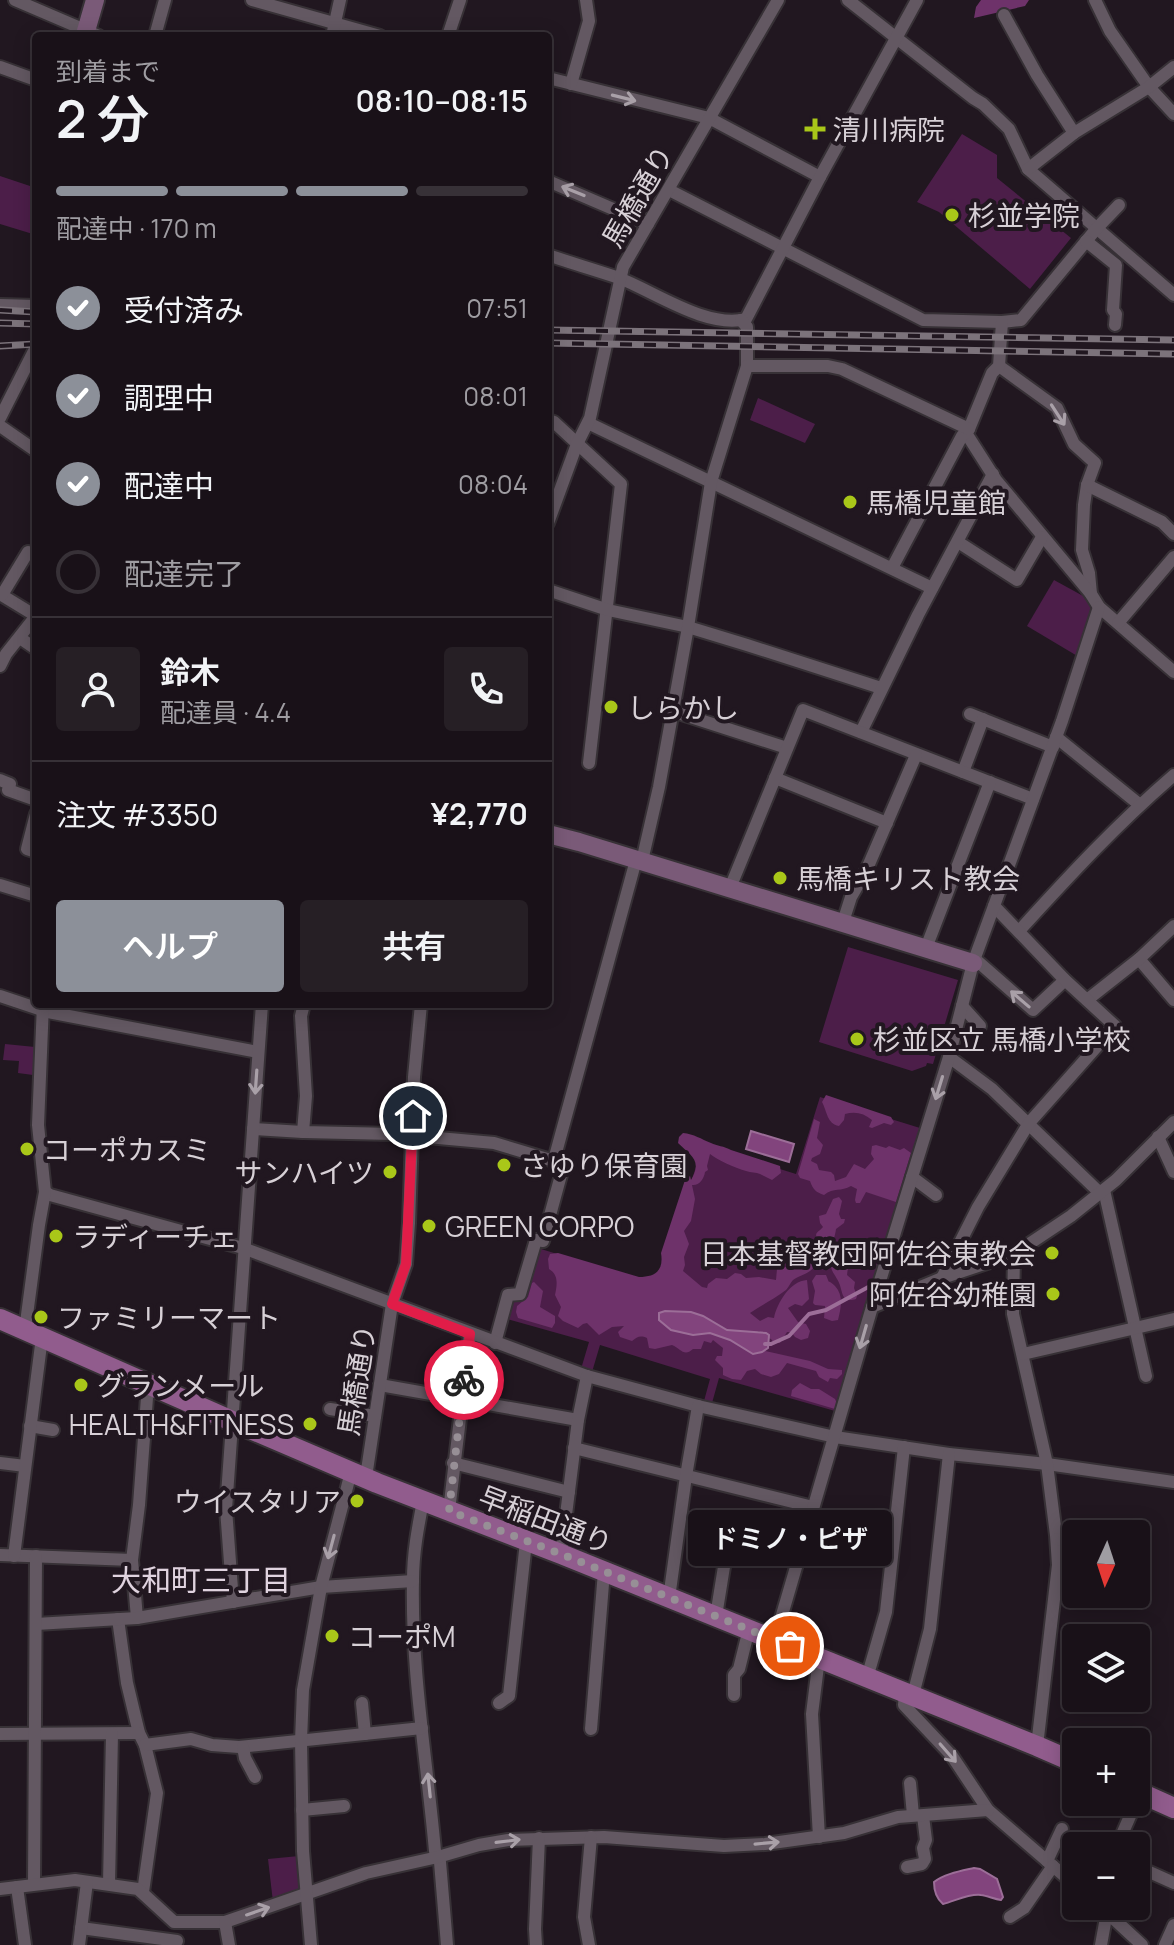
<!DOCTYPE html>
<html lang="ja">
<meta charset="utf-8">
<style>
:root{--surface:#191118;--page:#261f25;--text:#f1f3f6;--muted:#9f9da2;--line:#373137;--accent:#8c9099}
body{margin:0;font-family:Manrope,"Noto Sans JP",sans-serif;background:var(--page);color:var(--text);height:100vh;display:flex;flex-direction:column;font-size:30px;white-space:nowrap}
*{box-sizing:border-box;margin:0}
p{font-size:26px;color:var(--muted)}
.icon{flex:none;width:44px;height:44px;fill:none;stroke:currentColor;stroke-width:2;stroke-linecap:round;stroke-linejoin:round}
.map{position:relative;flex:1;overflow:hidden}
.side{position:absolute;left:32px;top:32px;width:520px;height:976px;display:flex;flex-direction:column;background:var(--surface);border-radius:8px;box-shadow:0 4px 20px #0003,0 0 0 2px var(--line)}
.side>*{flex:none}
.needle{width:52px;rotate:183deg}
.tools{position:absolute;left:1062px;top:1520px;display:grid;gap:16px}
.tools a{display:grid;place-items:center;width:88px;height:88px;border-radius:8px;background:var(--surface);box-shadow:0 4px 20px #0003,0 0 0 2px var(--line);font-size:40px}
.pin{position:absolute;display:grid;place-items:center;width:68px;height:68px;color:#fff;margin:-34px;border:4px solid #fff;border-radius:50%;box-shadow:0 2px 8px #0007}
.courier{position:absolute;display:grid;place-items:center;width:80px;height:80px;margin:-40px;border:6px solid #e11d48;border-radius:50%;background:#fff;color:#222;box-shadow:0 2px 10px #0007}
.bubble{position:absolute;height:56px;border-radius:8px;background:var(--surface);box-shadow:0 4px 20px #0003,0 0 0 2px var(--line);font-size:26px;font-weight:600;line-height:56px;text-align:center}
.headline em{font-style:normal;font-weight:600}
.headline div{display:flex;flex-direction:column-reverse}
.headline{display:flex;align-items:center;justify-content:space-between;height:136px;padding:0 24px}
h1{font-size:52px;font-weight:600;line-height:60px}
.bar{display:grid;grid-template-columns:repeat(4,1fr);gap:12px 8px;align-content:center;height:96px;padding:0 24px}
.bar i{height:10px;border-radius:6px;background:var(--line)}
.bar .active{background:var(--accent)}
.bar p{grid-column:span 4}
.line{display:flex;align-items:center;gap:20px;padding:0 24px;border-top:2px solid var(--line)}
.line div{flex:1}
.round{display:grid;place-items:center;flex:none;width:84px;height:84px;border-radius:8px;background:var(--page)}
ol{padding:0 24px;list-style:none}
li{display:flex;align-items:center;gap:24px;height:88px}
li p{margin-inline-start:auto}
li .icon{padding:8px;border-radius:50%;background:var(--accent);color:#fff;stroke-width:4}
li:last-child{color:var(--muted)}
li i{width:44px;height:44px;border:4px solid var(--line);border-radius:50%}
.action{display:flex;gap:16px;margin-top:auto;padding:16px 24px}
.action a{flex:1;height:92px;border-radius:8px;background:var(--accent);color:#fff;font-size:32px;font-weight:600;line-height:92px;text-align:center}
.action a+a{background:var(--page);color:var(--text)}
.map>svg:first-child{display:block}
.green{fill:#4c1e49}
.forest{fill:#6e326a}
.water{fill:#82447d;stroke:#9c6e98;stroke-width:2}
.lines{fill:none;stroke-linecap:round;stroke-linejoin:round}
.stream{stroke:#9c6e98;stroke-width:4}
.street-casing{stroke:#373136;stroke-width:16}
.secondary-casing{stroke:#373136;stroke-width:22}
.primary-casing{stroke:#373136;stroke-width:24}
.street{stroke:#635862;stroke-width:12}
.secondary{stroke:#7a5a78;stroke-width:18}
.primary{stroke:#915c8d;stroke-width:20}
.rail-casing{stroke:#7c737b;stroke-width:7}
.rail{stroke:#211720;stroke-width:4;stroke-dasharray:12;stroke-linecap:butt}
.oneway{stroke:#a9a0a8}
.done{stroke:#978f96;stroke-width:8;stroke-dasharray:0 14.4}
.route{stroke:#e11d48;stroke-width:10}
.poi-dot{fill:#a9c719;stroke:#211720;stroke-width:3}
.labels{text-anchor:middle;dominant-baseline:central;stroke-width:8;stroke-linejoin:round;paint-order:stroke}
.poi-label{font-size:28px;fill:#d7d0d6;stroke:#211720;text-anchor:start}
.street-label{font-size:28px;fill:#d7d0d6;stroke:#211720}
.neighbourhood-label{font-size:30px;fill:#e0d3df;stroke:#211720}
</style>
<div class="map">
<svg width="1174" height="1945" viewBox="0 0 1174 1945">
<rect width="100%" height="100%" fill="#211720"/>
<g class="green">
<polygon points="962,134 997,155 997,178 1071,238 1030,289 939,212 917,202"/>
<polygon points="0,176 36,188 34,197 36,199 36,235 0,224"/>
<polygon points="758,398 815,424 805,443 750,420"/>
<polygon points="1054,580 1085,597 1095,612 1079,657 1027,626"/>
<polygon points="848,947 958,980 933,1064 927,1063 926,1066 912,1071 819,1042"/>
<polygon points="5,1044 35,1047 33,1075 18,1073 19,1061 3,1060"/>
<polygon points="820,1097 920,1128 835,1411 719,1378 712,1403 704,1401 710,1379 600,1345 592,1372 581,1369 589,1342 507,1319 512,1302 525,1297 541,1249 658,1285 703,1145 796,1174"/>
<polygon points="299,1856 301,1889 299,1892 273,1902 268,1859"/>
</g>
<g class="forest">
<polygon points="981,0 1029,0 1025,6 974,18 976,7"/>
<path d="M826 1095 891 1117 894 1122 891 1125 884 1123 872 1128 869 1127 872 1120C864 1113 855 1111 845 1114L844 1120 839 1126C827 1124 827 1111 822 1102Z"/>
<path d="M814 1119 820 1122 817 1138 823 1145 820 1154 812 1158 811 1161 817 1164 819 1170 831 1172 834 1175 835 1181 846 1177 854 1164 865 1169 874 1159 871 1154 872 1146 876 1145 886 1148 889 1146 900 1150 904 1148 911 1153 896 1202 866 1192 860 1203H856L855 1200 857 1189 851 1186C841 1192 834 1187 824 1195 816 1192 813 1190 810 1181L800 1178 798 1174Z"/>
<path d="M683 1133C694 1134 701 1139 711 1143 717 1146 724 1146 731 1150L780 1166 781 1173 772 1180C768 1178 764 1176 760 1174 756 1172 751 1173 746 1171 736 1168 717 1160 710 1154L707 1166 708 1170 705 1172C704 1179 699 1186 692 1185L695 1199 691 1221 684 1231 689 1244 684 1257 685 1265 683 1271 702 1287 707 1288 708 1284 716 1278 727 1279 735 1273 741 1274 746 1278 759 1277 776 1280 777 1269 789 1266 810 1247H823L825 1241 817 1239C814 1232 819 1232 823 1227L820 1223 819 1216 826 1214 833 1199 839 1197 842 1201 839 1214 841 1219H845L844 1223 836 1229C834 1243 832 1241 824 1250 818 1257 818 1265 810 1271 805 1275 798 1276 793 1280 790 1283 789 1287 786 1290 774 1299 762 1305 750 1313L760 1321 768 1317 774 1318C777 1303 790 1281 807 1280L809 1299 802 1306 795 1304 788 1308 798 1322 806 1324 810 1331 808 1338 801 1340 795 1337 791 1332H787L780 1343H774L771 1339 765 1337 759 1331C744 1339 731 1333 717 1326V1323L706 1329 757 1349 810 1361 828 1369 842 1370V1374L837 1379 830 1378 828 1382 819 1377 816 1371 787 1363 779 1374 771 1377 761 1374 755 1369 747 1371 741 1380 732 1379 723 1375V1368L715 1360 717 1356H722L723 1348 713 1340 711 1343 704 1341 701 1349H693C684 1357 681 1349 672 1345L655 1349 649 1348 647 1338C640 1335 637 1337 632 1341L620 1337 618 1332 624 1326 612 1327 599 1335 587 1323 583 1324 578 1328 563 1321 558 1316 561 1307 555 1295C557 1285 559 1275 549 1269L548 1259 550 1254 558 1253 639 1277C655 1277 664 1271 661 1253L685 1180 690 1176 691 1180C703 1160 690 1155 678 1143L679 1137Z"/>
<path d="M843 1263H845L848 1267 847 1275 855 1282 854 1288 857 1296 856 1299C839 1304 844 1289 837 1279 835 1275 832 1272 831 1267L834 1265 838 1266Z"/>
<path d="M816 1275H826C831 1287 826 1277 835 1286 844 1296 841 1308 838 1320L832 1321 824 1318 825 1306 815 1305 813 1303 815 1291 812 1281Z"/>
<polygon points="534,1282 543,1291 540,1307 555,1316 555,1323 552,1328 518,1318 516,1312 517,1306 528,1297 532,1283"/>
<polygon points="800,1383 811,1389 819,1389 835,1399 838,1406 835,1409 791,1396 792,1390"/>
</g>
<g class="water">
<polygon points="751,1131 794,1144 789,1162 746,1149"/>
<polygon points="665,1311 691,1312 703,1316 727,1330 766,1333 769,1335 768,1348 762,1352 753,1354 730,1340 710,1333 693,1335 671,1330 659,1320 659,1313"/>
<path d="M974 1868 980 1869 997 1879 1003 1897 1001 1900C994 1899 988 1896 981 1895 970 1893 955 1901 943 1904 937 1899 934 1890 934 1882 944 1874 961 1871 974 1868Z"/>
</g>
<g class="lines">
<polyline class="stream" points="765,1344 771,1344 789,1336 809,1314 826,1310 872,1285"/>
<defs>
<g id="street">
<polyline points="15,0 99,36"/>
<polyline points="252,0 380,36"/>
<polyline points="848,0 973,98 983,104 1009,129 1028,169 1174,295"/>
<polyline points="1095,0 1110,31 1149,87 1174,114"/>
<polyline points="1004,15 1037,75 1074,133"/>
<polyline points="155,36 165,0"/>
<polyline points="332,36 340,0"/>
<polyline points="448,36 460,0"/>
<polyline points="0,67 36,80"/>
<polyline points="548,78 709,118 820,177"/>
<polyline points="571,84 589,21 586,0"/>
<polyline points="1028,169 1074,133 1149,87 1174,67"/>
<polyline points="548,181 648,224"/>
<polyline points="669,190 923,320 1002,322 1021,320 1097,228 1119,205"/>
<polyline points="1086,241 1116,265 1113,310 1116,314 1115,325"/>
<path d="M548 255C571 263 595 270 619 278 655 292 707 329 746 319L820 177 917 0"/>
<polyline points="0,305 36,306"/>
<polyline points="741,320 747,327 747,366"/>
<polyline points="999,366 1057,408 1074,444 1095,463 1087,485 1084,505 1082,550 1089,573 1091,594"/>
<polyline points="0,418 36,347"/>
<polyline points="548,420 554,422 621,484 589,763"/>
<polyline points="588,423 932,588"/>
<polyline points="0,426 36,451"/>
<polyline points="966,433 996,480 1091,594 1099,607 1174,672"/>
<polyline points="1087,485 1162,522 1174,534"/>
<polyline points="548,523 577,444 590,418 623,267 778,0"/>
<polyline points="958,542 1017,580 1042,537"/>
<polyline points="892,568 962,436 969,429 992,373 999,366 1002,322"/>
<polyline points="548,590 608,610 688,627 747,645 881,688"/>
<polyline points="0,594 36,616"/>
<polyline points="2,595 28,552"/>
<polyline points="1118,623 1174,557"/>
<polyline points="20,638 36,649"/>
<polyline points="0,666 6,654 36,616"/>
<polyline points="672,711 787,748"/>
<polyline points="970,714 1053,747"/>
<polyline points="861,732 918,615 993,474"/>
<polyline points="1056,737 1140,805"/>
<polyline points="963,772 983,719"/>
<polyline points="775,778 887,823"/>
<polyline points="0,780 10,784 8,790 36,800"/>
<polyline points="36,814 27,849 36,852"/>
<polyline points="642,861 659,787 688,627 711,482 747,366 828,366 842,369 969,429"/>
<polyline points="0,885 36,896"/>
<polyline points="730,888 803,710 1033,799"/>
<polyline points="843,922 851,897 866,871 916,755"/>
<path d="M1019 931C1068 877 1118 823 1174 775"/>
<polyline points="926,948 990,782"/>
<polyline points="975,959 1033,1010 1065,980"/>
<polyline points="1139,959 1174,1000"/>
<polyline points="0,996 48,1012 258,1052"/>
<polyline points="1087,1000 1139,959 1174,926"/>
<polyline points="962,1006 980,1026"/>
<polyline points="949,1057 992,1089 1100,1193"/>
<polyline points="253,1129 303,1132 394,1134 494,1143 564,1164 543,1241 536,1240 520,1294 508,1295 495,1343"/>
<polyline points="303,1132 306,1096 301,1016 304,1004"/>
<polyline points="1158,1137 1174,1172"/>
<polyline points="554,1160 636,860"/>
<polyline points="912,1177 936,1195"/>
<polyline points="1104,1190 1146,1376"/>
<polyline points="45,1192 50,1195 243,1248 587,1376 698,1406 835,1437 949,1454 1047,1464 1174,1482"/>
<polyline points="1014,1254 1013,1314 1047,1464 1056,1535 1058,1565 1037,1746"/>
<polyline points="942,1278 978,1207 1029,1123 1115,1026 1065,980 994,906"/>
<polyline points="872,1307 942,1278 1014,1254 1071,1216 1116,1180 1174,1122"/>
<polyline points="25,1330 39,1225 45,1192 38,1125 43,1004"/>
<polyline points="1023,1354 1174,1319"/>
<polyline points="380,1385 578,1420"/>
<polyline points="330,1409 375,1416"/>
<polyline points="30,1426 53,1430"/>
<polyline points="574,1448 813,1507"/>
<polyline points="0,1463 25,1466"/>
<polyline points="453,1463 569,1492"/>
<polyline points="366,1477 392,1304 406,1264 409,1223 414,1077 421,1004"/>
<path d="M423 1501C418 1527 413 1553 413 1580 411 1671 427 1761 435 1851L440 1862 447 1945"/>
<polyline points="449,1511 470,1334"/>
<polyline points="1057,1539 1076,1543"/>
<polyline points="561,1554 578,1420 587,1376"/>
<polyline points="0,1555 132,1560"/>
<polyline points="14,1556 42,1337"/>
<polyline points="669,1598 686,1476 698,1406"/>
<polyline points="233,1602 226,1509 262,1004"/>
<polyline points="716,1616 728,1542"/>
<polyline points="137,1618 132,1560 139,1505 148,1384"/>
<polyline points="118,1619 127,1683 139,1733 145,1745 157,1793 143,1892"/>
<polyline points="36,1624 137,1618 321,1587 413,1581"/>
<polyline points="775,1639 872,1307 949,1057 973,963 1062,721 1099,607"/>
<polyline points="819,1658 812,1714 819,1837"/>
<polyline points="867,1678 886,1612 904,1447"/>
<polyline points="905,1693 904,1705 952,1756 988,1810 1076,1886"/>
<polyline points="734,1695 734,1675 739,1669 749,1629"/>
<polyline points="913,1695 930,1629 949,1454"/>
<polyline points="362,1703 365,1734"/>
<polyline points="499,1703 509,1696 526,1542"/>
<polyline points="591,1729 604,1572"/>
<polyline points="0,1734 139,1733"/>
<polyline points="145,1745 191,1739 212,1745 239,1747 422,1728"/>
<polyline points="243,1747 245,1758 255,1777"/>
<polyline points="910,1783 913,1815"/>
<polyline points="302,1810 344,1806"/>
<polyline points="1117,1846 1140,1793"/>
<polyline points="1047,1861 1062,1829"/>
<polyline points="1136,1866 1174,1883"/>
<polyline points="907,1867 922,1864 925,1859 923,1848 926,1840 923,1816"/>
<polyline points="34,1884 36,1556"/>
<polyline points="109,1884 112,1734"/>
<polyline points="17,1887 25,1945"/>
<polyline points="0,1889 75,1880 138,1889 174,1922 225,1922 366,1873 438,1857 479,1845 508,1840 604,1837 724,1846 765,1844 844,1833 898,1817 988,1810"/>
<polyline points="1100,1906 1142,1945"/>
<polyline points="1010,1917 1024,1908 1053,1866"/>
<polyline points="225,1922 229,1945"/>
<polyline points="81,1928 177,1941"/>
<polyline points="79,1945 87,1882"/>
<polyline points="311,1945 303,1851 301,1741 303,1690 321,1587 351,1472"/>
<polyline points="536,1945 535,1929 539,1838"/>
<polyline points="589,1945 584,1917 591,1837"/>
<polyline points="1101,1945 1107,1912"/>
<polyline points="1165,1945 1174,1925"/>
</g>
<g id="secondary">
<polyline points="86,31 95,0"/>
<polyline points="548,834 579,842 973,963"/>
</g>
<g id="primary">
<polyline points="0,1319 232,1421 377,1483 561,1554 1037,1746 1076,1763"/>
<polyline points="1136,1791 1174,1808"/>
</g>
</defs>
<use href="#street" class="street-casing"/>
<use href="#secondary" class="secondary-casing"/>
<use href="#primary" class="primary-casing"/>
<use href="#street" class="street"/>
<use href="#secondary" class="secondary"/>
<use href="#primary" class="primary"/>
<defs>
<g id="rail">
<polyline points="0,310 36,312"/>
<polyline points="0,323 36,324"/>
<polyline points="548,330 1174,340"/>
<polyline points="548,343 1174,354"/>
<polyline points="0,346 36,344"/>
</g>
</defs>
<use href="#rail" class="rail-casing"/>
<use href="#rail" class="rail"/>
</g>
<defs><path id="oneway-shaft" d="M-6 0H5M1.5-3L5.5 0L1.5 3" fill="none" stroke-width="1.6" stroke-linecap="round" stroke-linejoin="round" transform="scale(2)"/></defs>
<g class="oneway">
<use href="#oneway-shaft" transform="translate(624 98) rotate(14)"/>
<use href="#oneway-shaft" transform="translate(573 191) rotate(-158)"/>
<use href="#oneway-shaft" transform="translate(1058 415) rotate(57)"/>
<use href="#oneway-shaft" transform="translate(1020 999) rotate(-139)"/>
<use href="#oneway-shaft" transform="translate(256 1082) rotate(94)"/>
<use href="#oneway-shaft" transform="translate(939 1088) rotate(107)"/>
<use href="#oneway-shaft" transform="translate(863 1337) rotate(106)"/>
<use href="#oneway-shaft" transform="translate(331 1547) rotate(105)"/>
<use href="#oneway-shaft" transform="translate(948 1753) rotate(49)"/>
<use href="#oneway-shaft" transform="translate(429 1785) rotate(-96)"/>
<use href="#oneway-shaft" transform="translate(508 1841) rotate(-7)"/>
<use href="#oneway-shaft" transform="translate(767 1843) rotate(-5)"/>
<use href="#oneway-shaft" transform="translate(258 1911) rotate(-19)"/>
</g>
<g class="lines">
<polyline class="done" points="464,1380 449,1511 561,1554 790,1646"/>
<polyline class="route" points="413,1116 406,1264 392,1304 470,1334 464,1380"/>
</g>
<g class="poi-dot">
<path d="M811 117h8v8h8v8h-8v8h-8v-8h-8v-8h8z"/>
<circle cx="952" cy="215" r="8"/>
<circle cx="850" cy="502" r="8"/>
<circle cx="611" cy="707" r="8"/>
<circle cx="780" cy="878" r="8"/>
<circle cx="857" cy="1039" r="8"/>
<circle cx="27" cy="1149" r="8"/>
<circle cx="504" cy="1165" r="8"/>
<circle cx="390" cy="1172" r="8"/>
<circle cx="429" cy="1226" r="8"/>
<circle cx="56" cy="1236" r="8"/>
<circle cx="1052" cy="1253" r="8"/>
<circle cx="1053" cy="1294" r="8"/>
<circle cx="41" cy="1317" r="8"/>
<circle cx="81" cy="1385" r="8"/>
<circle cx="310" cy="1424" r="8"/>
<circle cx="357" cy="1501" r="8"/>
<circle cx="332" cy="1636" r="8"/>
</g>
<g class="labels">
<g class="poi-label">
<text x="833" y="129">清川病院</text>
<text x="968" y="215">杉並学院</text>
<text x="866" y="502">馬橋児童館</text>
<text x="627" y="707">しらかし</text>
<text x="796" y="878">馬橋キリスト教会</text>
<text x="873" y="1039">杉並区立 馬橋小学校</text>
<text x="43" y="1149">コーポカスミ</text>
<text x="520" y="1165">さゆり保育園</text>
<text x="374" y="1172" text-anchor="end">サンハイツ</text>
<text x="445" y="1226">GREEN CORPO</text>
<text x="72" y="1236">ラディーチェ</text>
<text x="1036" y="1253" text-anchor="end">日本基督教団阿佐谷東教会</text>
<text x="1037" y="1294" text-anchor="end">阿佐谷幼稚園</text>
<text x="57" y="1317">ファミリーマート</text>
<text x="97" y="1385">グランメール</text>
<text x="294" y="1424" text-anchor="end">HEALTH&amp;FITNESS</text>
<text x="341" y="1501" text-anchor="end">ウイスタリア</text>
<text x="348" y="1636">コーポM</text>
</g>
<g class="street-label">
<text transform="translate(637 196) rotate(-60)">馬橋通り</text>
<text transform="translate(356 1380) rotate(-81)">馬橋通り</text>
<text transform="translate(546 1519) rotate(21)">早稲田通り</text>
</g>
<g class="neighbourhood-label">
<text x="201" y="1579">大和町三丁目</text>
</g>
</g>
</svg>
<div class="tools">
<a><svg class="needle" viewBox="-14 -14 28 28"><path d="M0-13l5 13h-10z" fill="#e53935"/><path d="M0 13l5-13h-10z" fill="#9f9da2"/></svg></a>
<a><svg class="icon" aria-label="layers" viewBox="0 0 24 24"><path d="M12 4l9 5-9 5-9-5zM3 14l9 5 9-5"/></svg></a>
<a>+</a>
<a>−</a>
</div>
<div class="pin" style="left:790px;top:1646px;background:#ea580c"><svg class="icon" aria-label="bag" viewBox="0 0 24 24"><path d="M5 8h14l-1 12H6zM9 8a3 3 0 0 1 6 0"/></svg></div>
<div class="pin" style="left:413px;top:1116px;background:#1f2937"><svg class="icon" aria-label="home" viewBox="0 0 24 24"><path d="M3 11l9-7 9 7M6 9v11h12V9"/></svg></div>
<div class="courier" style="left:464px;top:1380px"><svg class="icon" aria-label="bike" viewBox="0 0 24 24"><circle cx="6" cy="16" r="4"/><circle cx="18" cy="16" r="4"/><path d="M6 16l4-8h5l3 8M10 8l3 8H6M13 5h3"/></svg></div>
<div class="bubble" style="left:688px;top:1510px;width:204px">ドミノ・ピザ</div>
<section class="side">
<div class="headline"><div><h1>2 分</h1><p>到着まで</p></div><em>08:10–08:15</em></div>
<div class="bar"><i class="active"></i><i class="active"></i><i class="active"></i><i></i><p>配達中 · 170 m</p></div>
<ol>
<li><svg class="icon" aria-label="check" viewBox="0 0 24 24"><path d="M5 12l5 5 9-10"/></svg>受付済み<p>07:51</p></li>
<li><svg class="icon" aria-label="check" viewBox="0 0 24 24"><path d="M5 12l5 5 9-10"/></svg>調理中<p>08:01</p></li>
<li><svg class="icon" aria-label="check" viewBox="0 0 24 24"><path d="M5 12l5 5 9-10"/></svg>配達中<p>08:04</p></li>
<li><i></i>配達完了</li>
</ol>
<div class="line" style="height:144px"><a class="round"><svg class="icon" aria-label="person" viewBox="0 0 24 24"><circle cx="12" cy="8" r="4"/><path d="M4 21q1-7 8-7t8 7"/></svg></a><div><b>鈴木</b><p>配達員 · 4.4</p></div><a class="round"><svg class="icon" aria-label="phone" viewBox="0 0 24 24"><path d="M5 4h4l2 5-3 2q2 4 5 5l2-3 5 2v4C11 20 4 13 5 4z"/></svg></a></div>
<div class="line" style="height:104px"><div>注文 #3350</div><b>¥2,770</b></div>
<div class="action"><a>ヘルプ</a><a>共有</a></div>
</section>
</div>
